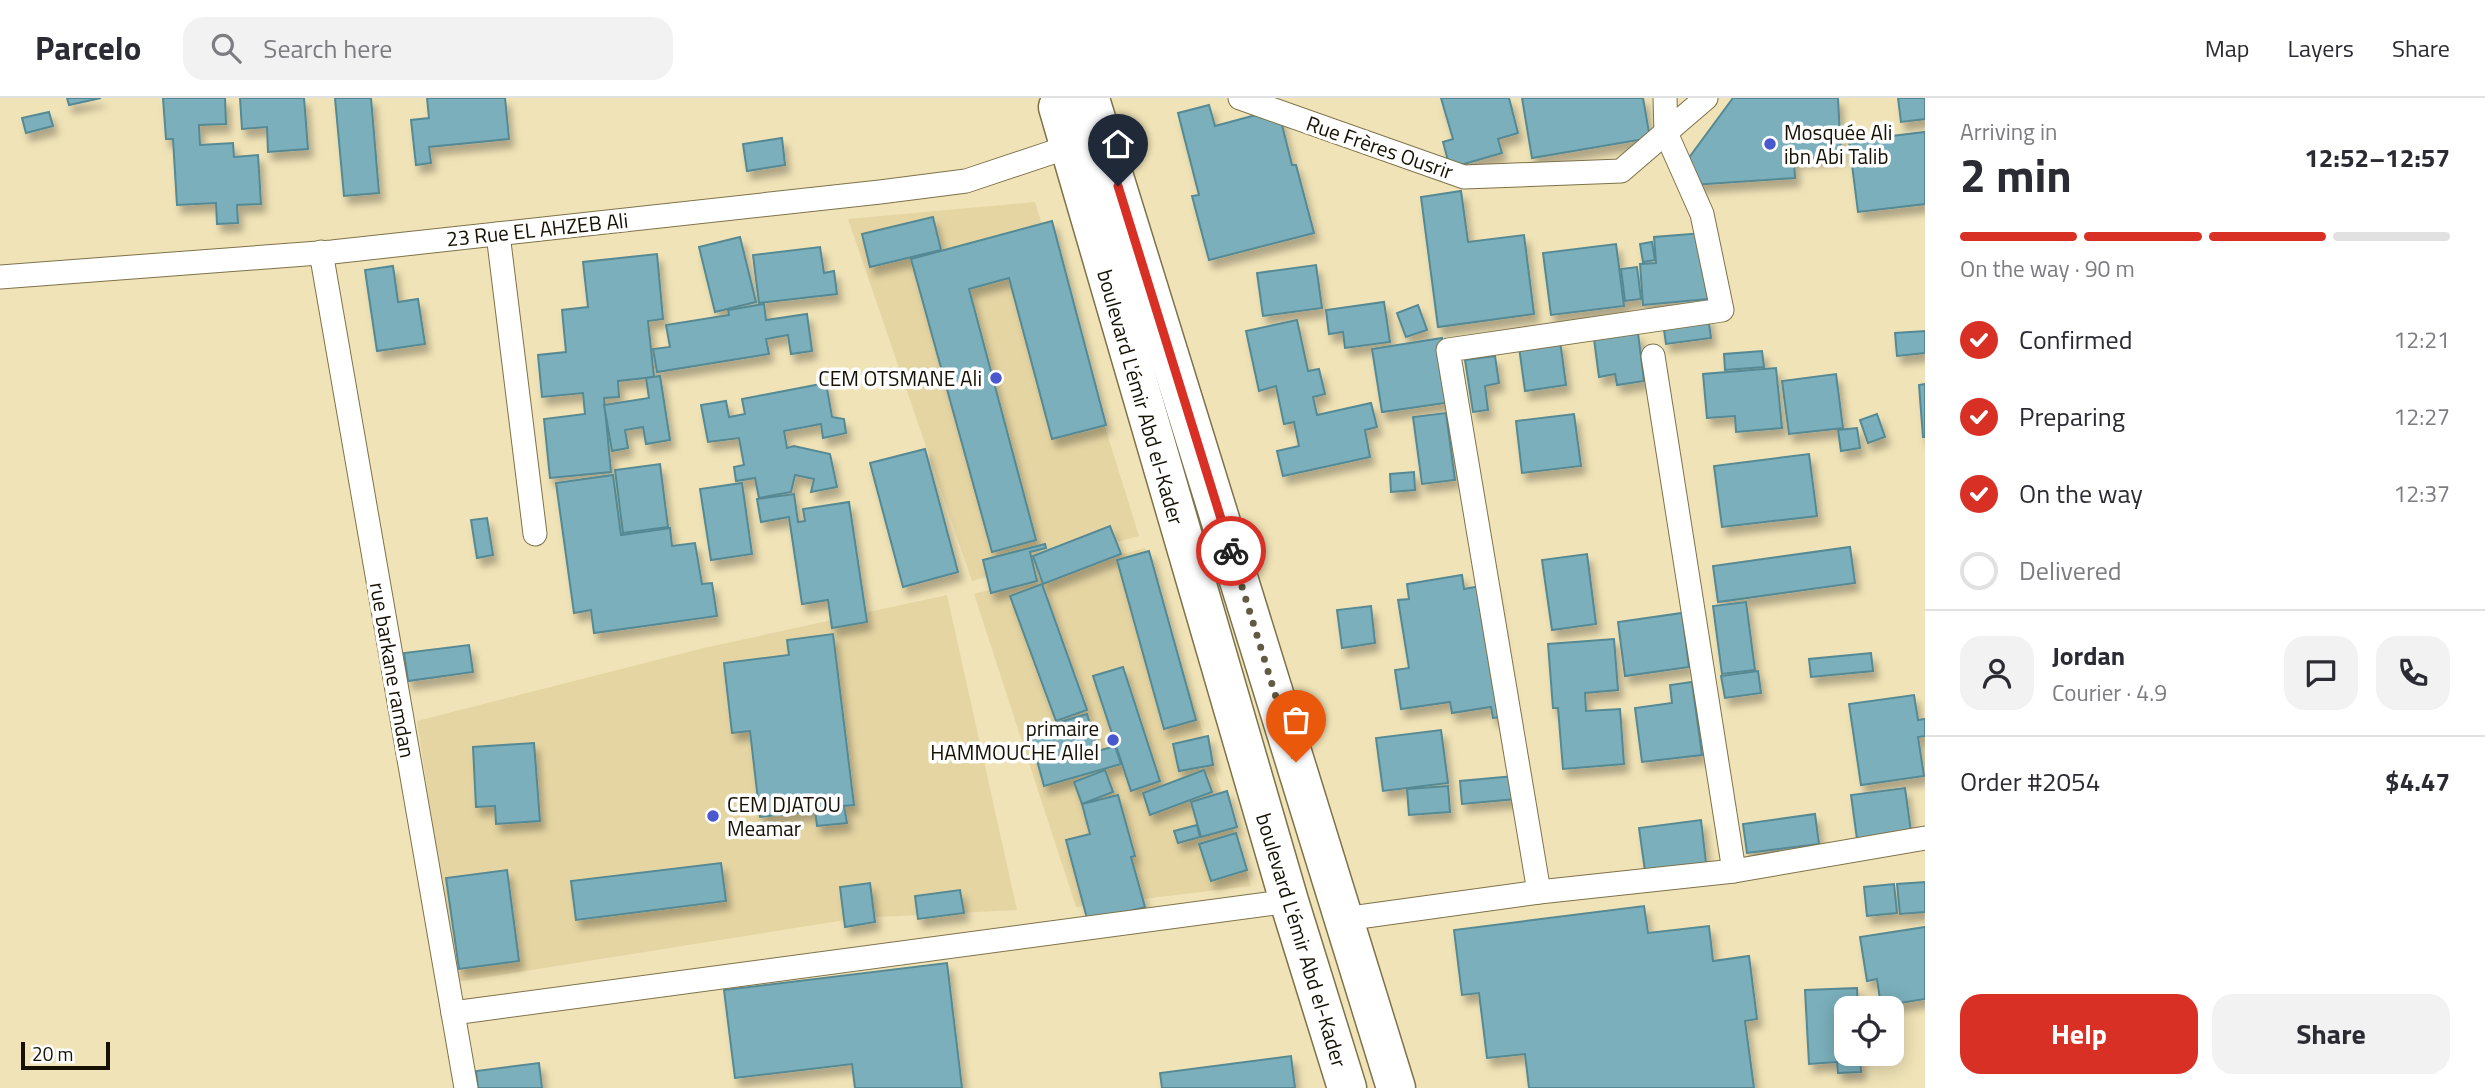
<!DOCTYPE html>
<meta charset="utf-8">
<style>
:root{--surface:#fff;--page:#f2f2f3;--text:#2b2b33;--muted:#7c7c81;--line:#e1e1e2;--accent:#d93025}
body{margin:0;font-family:"Titillium Web",sans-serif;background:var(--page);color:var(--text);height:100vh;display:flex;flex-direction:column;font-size:26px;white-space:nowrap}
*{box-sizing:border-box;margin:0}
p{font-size:23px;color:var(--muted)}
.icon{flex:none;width:38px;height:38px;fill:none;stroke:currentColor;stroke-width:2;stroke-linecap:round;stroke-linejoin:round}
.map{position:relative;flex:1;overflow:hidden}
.sheet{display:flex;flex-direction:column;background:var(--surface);width:560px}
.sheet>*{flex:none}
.buttons{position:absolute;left:1834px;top:898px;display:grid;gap:14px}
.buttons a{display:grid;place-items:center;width:70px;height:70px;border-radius:14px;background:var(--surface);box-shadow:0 4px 18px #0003;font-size:35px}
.scale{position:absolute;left:21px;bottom:18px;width:89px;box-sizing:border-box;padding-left:7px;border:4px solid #161103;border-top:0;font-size:19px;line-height:24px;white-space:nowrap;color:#161103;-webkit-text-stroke:5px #fff;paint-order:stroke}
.pin{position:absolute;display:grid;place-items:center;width:60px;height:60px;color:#fff;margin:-72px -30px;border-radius:50% 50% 50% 0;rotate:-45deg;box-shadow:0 0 7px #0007}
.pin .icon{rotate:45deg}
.courier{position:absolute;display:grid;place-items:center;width:70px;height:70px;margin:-35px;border:5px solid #d93025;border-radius:50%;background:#fff;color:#222;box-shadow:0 2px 9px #0007}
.head em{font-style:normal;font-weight:700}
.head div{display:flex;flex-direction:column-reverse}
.head{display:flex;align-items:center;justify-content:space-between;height:119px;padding:0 35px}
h1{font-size:46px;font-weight:700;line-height:52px}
.bar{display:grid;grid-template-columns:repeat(4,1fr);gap:10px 7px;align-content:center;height:84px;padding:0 35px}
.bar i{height:9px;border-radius:5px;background:var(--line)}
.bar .current{background:var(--accent)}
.bar p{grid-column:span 4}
.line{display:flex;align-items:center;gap:18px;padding:0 35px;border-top:2px solid var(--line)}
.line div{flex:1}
.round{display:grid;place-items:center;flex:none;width:74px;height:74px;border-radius:21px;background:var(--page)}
ol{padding:0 35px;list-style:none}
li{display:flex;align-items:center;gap:21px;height:77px}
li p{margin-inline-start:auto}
li .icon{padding:7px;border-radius:50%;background:var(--accent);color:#fff;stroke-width:4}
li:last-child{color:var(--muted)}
li i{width:38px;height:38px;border:4px solid var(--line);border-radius:50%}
.cta{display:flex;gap:14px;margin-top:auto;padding:14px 35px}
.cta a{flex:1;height:80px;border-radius:21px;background:var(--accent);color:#fff;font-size:28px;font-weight:700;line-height:80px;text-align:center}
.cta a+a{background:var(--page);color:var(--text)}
header{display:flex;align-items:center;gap:42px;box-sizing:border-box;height:98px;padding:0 35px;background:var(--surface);border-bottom:2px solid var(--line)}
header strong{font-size:33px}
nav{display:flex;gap:38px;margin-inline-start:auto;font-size:24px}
.search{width:490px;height:63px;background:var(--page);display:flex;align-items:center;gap:18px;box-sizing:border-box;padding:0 24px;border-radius:21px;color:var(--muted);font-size:26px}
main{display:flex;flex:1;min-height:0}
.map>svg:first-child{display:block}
.built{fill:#e5d5a3}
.building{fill:#7aafbb;stroke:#558994;stroke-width:2;filter:url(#shadow)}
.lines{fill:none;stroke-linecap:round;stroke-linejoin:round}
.street-casing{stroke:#7e724a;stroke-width:25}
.highway-casing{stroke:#7e724a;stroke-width:41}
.street{stroke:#fff;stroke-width:23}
.highway{stroke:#fff;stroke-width:38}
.done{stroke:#625a42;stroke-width:7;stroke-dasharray:0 12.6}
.route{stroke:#d93025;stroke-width:9}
.poi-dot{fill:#4958cd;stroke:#fff;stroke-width:2.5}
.labels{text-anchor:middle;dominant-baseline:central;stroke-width:7;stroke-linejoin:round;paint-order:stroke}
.poi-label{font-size:21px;fill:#161103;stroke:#fff;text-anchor:start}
.street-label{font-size:21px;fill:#161103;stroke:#fff}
</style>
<header>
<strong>Parcelo</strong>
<div class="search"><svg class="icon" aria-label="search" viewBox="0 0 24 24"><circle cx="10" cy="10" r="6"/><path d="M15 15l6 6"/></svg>Search here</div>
<nav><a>Map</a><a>Layers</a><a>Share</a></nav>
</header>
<main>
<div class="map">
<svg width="1925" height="990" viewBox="0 0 1925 990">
<defs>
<filter id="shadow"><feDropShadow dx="4.5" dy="8" stdDeviation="3.5" flood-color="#0004"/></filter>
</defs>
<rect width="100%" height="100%" fill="#f0e3b7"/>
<g class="built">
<polygon points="1035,104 1139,438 972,483 848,121"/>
<polygon points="1145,450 1251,788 1076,809 974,496"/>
<polygon points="947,497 1017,812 858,820 456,884 417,623 704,550"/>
</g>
<g class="building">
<polygon points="67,0 101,0 69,7"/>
<polygon points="163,0 225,0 226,26 199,27 200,47 233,45 234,59 258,57 261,106 237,107 238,125 217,126 216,105 177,107 173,41 166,41"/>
<polygon points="240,0 304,0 308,51 268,54 267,29 242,31"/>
<polygon points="335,0 371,0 379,95 344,98"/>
<polygon points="427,0 505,0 509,41 429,49 431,65 416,67 411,22 429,20"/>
<polygon points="1441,0 1509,0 1518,35 1498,41 1502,55 1450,70 1443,44 1453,41"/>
<polygon points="1522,0 1643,0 1650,40 1532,60"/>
<polygon points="1733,0 1838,0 1841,58 1794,62 1795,80 1692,87 1688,61"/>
<polygon points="1898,0 1925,0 1925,21 1901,24"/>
<polygon points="1209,7 1215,28 1278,11 1292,67 1296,67 1314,135 1209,162 1192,98 1199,97 1178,15"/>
<polygon points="49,14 53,28 26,35 22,20"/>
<polygon points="1925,34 1925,106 1858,114 1849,43"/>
<polygon points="782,40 785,67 747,73 743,46"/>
<polygon points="1461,93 1468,144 1524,137 1534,216 1438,229 1421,99"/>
<polygon points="933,119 941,152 870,169 862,136"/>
<polygon points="1052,123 1106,327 1052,341 1009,180 969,191 1036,442 992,454 911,161"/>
<polygon points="1703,135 1708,201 1643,207 1640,166 1656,165 1654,139"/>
<polygon points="740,139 756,204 715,214 699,149"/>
<polygon points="1652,144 1655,162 1643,164 1640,146"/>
<polygon points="1616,146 1624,208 1551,217 1543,155"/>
<polygon points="820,149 824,175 834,173 837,196 759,205 753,157"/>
<polygon points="657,156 663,221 648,223 654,279 618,283 619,299 604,300 611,374 550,380 544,321 585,316 583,295 542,299 538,257 566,254 562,212 588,209 583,164"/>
<polygon points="1316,167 1322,210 1263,218 1257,175"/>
<polygon points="393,168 398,204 418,201 425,246 377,253 365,172"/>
<polygon points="1637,169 1641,201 1625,203 1621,171"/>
<polygon points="1384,204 1390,244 1345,250 1343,234 1329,236 1326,212"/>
<polygon points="764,206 766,222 807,216 812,253 791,256 788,237 766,241 769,256 657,274 653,251 670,249 666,227 729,217 728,212"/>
<polygon points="1418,207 1427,232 1406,239 1397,215"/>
<polygon points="1708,218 1711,240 1666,246 1663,225"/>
<polygon points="1297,222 1308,273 1319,271 1325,296 1313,299 1317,317 1371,305 1377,329 1365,332 1370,359 1283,378 1277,353 1299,348 1294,324 1284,326 1276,288 1259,293 1246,233"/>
<polygon points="1925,233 1925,255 1897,258 1895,235"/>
<polygon points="1638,235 1644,283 1617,287 1615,276 1599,279 1594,241"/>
<polygon points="1442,240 1452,304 1382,314 1372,251"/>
<polygon points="1560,243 1566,287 1525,293 1519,249"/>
<polygon points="1762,253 1764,269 1725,272 1724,256"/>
<polygon points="1495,258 1499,285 1485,288 1488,312 1473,314 1465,262"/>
<polygon points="1776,270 1782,330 1736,334 1735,318 1707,320 1703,276"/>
<polygon points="1836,276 1843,330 1789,336 1782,283"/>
<polygon points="660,278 670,342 646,346 643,329 625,332 628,350 612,353 604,307 649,300 646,280"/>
<polygon points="826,285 832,319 844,321 846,335 823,340 821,326 784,333 787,350 794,348 830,356 837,389 811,394 814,381 795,377 791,394 759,400 755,380 736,383 734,369 744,367 739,340 708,344 701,307 726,303 729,319 745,316 742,301"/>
<polygon points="1925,286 1925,339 1923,339 1919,287"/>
<polygon points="1446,315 1455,382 1422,386 1413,319"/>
<polygon points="1574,316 1581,368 1522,375 1516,323"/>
<polygon points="1877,316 1885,339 1868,345 1860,322"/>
<polygon points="1857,330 1860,350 1841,353 1838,332"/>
<polygon points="925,351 958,474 903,489 870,365"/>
<polygon points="1809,356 1817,418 1722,429 1714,368"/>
<polygon points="660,366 668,429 623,435 615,372"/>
<polygon points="1414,374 1415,392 1391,394 1390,376"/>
<polygon points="613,377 621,437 670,430 672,448 695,445 702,486 712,485 717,518 594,535 591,512 574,515 556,385"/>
<polygon points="742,385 752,456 711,462 700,391"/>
<polygon points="794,396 798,424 805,423 803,411 849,404 867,524 832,530 828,502 802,506 789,419 761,424 757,401"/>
<polygon points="487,420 493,457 477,460 471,422"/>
<polygon points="1110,428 1121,456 1043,486 1033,458"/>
<polygon points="1045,446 1046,450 1030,454 1037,483 991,495 983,462"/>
<polygon points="1850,449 1855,485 1718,504 1713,468"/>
<polygon points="1149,453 1196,622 1164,631 1117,462"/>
<polygon points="1587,456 1596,526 1552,532 1542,462"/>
<polygon points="1462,477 1464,491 1492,486 1512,618 1493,620 1491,609 1452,615 1450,604 1401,611 1395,572 1409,570 1398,502 1409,501 1407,486"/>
<polygon points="1042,486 1087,612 1056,623 1010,498"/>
<polygon points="1746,504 1755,572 1722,576 1713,508"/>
<polygon points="1371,508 1375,545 1342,550 1337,512"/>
<polygon points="1682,515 1689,569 1625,578 1618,524"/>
<polygon points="833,536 854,707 844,708 847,725 817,728 815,713 760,719 750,633 732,635 724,565 789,557 787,542"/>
<polygon points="1614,541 1618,592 1585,595 1586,613 1620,611 1624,666 1563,671 1558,610 1553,610 1548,546"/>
<polygon points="469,547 473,574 408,583 404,555"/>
<polygon points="1871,555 1873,573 1811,579 1809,561"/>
<polygon points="1123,569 1160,683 1131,693 1093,578"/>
<polygon points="1758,573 1761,595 1725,600 1721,578"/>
<polygon points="1692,584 1702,657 1642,664 1635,610 1672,605 1670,587"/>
<polygon points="1914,597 1918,622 1925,621 1925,638 1918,639 1924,678 1861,687 1849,606"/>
<polygon points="1087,616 1098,653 1115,648 1121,666 1044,688 1029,633"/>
<polygon points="1441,632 1448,685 1383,693 1376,640"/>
<polygon points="1208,638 1213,667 1179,673 1173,646"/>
<polygon points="534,645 540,723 496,726 495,708 476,709 473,649"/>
<polygon points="1105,672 1113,694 1082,706 1074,684"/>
<polygon points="1204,672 1212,694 1150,717 1143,695"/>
<polygon points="1514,678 1516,701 1462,706 1460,683"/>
<polygon points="1448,688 1450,714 1409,717 1407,691"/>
<polygon points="1905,690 1911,734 1857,741 1851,697"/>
<polygon points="1227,693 1237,729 1201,739 1191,704"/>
<polygon points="1118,697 1135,758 1131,759 1145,809 1088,824 1066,742 1090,736 1082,706"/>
<polygon points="1815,716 1819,746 1747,755 1743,726"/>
<polygon points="1701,722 1706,765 1645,773 1639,730"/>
<polygon points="1197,727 1200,739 1178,745 1174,733"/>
<polygon points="1236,735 1247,772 1211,783 1199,746"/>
<polygon points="721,765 726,803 576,822 571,783"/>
<polygon points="507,772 519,863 459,871 446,780"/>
<polygon points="1925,784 1925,814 1900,816 1897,786"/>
<polygon points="870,785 875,824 845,829 840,789"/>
<polygon points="1894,786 1897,815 1867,818 1864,789"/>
<polygon points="960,792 964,815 918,821 915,798"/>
<polygon points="1644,808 1648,835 1709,828 1713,863 1749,858 1757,921 1745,923 1754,990 1529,990 1525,956 1487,960 1479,895 1462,897 1454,832"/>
<polygon points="1925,829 1925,901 1881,908 1877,881 1867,883 1860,839"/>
<polygon points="947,865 962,990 855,990 852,966 735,980 724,892"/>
<polygon points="1857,890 1858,910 1846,910 1846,956 1860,956 1861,974 1838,975 1837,964 1809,966 1805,892"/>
<polygon points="1291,958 1295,990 1162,990 1160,975"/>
<polygon points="539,965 542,990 478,990 476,973"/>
</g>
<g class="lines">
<defs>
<g id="street">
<polyline points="1240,0 1464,79 1621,73 1706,0"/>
<polyline points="498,136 535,436"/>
<polyline points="321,154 466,990"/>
<polyline points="0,179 332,154 880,94 966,83 1068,49"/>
<polyline points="1653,258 1734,773"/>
<polyline points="1539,794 1448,252 1722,212 1702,116 1666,35 1665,0"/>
<polyline points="1344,821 1539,794 1734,773 1925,740"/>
<polyline points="453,915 1289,803"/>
</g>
<g id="highway">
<polyline points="1090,1 1396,990"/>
<polyline points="1058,9 1289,803 1347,990"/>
</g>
</defs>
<use href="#street" class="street-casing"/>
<use href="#highway" class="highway-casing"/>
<use href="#street" class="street"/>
<use href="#highway" class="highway"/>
</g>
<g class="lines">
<polyline class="done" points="1231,453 1296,664"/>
<polyline class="route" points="1118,88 1231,453"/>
</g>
<g class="poi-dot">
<circle cx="1770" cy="46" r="7"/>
<circle cx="996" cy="280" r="7"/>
<circle cx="1113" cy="642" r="7"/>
<circle cx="713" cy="718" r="7"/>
</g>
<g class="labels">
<g class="poi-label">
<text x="1784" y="34">Mosquée Ali<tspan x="1784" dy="24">ibn Abi Talib</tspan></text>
<text x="982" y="280" text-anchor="end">CEM OTSMANE Ali</text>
<text x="1099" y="630" text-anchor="end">primaire<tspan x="1099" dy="24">HAMMOUCHE Allel</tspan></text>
<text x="727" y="706">CEM DJATOU<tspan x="727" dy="24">Meamar</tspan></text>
</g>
<g class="street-label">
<text transform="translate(1380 49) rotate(19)">Rue Frères Ousrir</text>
<text transform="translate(537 131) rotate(-6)">23 Rue EL AHZEB Ali</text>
<text transform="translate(1141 299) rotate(74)">boulevard L'émir Abd el-Kader</text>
<text transform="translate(393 572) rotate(80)">rue barkane ramdan</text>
<text transform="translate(1302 842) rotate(73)">boulevard L'émir Abd el-Kader</text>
</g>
</g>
</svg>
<div class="buttons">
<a><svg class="icon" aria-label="locate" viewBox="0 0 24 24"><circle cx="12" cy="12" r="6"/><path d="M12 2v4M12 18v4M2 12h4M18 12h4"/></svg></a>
</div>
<div class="scale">20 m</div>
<div class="pin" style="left:1296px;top:664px;background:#ea580c"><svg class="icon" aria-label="bag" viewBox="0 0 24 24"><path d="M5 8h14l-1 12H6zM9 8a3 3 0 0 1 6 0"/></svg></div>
<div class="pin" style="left:1118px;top:88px;background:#1f2937"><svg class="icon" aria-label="home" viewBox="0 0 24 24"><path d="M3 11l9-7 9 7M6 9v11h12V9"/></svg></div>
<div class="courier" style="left:1231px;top:453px"><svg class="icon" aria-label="bike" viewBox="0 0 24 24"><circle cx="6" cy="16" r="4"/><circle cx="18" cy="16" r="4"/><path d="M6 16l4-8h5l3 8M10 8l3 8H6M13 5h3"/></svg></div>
</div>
<section class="sheet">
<div class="head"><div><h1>2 min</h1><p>Arriving in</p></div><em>12:52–12:57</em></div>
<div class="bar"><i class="current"></i><i class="current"></i><i class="current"></i><i></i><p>On the way · 90 m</p></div>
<ol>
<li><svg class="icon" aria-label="check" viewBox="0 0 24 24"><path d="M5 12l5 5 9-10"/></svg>Confirmed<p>12:21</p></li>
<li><svg class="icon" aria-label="check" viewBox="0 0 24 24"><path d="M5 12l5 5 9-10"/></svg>Preparing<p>12:27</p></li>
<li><svg class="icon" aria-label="check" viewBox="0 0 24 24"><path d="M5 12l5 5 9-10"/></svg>On the way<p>12:37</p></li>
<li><i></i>Delivered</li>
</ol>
<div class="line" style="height:126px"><a class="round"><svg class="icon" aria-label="person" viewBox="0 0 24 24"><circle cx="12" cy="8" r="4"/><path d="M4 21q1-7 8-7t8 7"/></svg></a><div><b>Jordan</b><p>Courier · 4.9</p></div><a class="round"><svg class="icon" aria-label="chat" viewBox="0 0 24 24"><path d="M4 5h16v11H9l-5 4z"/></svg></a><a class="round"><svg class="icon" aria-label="phone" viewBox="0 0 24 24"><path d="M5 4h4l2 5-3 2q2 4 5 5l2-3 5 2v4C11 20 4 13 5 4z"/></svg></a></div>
<div class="line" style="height:91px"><div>Order #2054</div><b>$4.47</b></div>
<div class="cta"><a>Help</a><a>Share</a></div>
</section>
</main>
